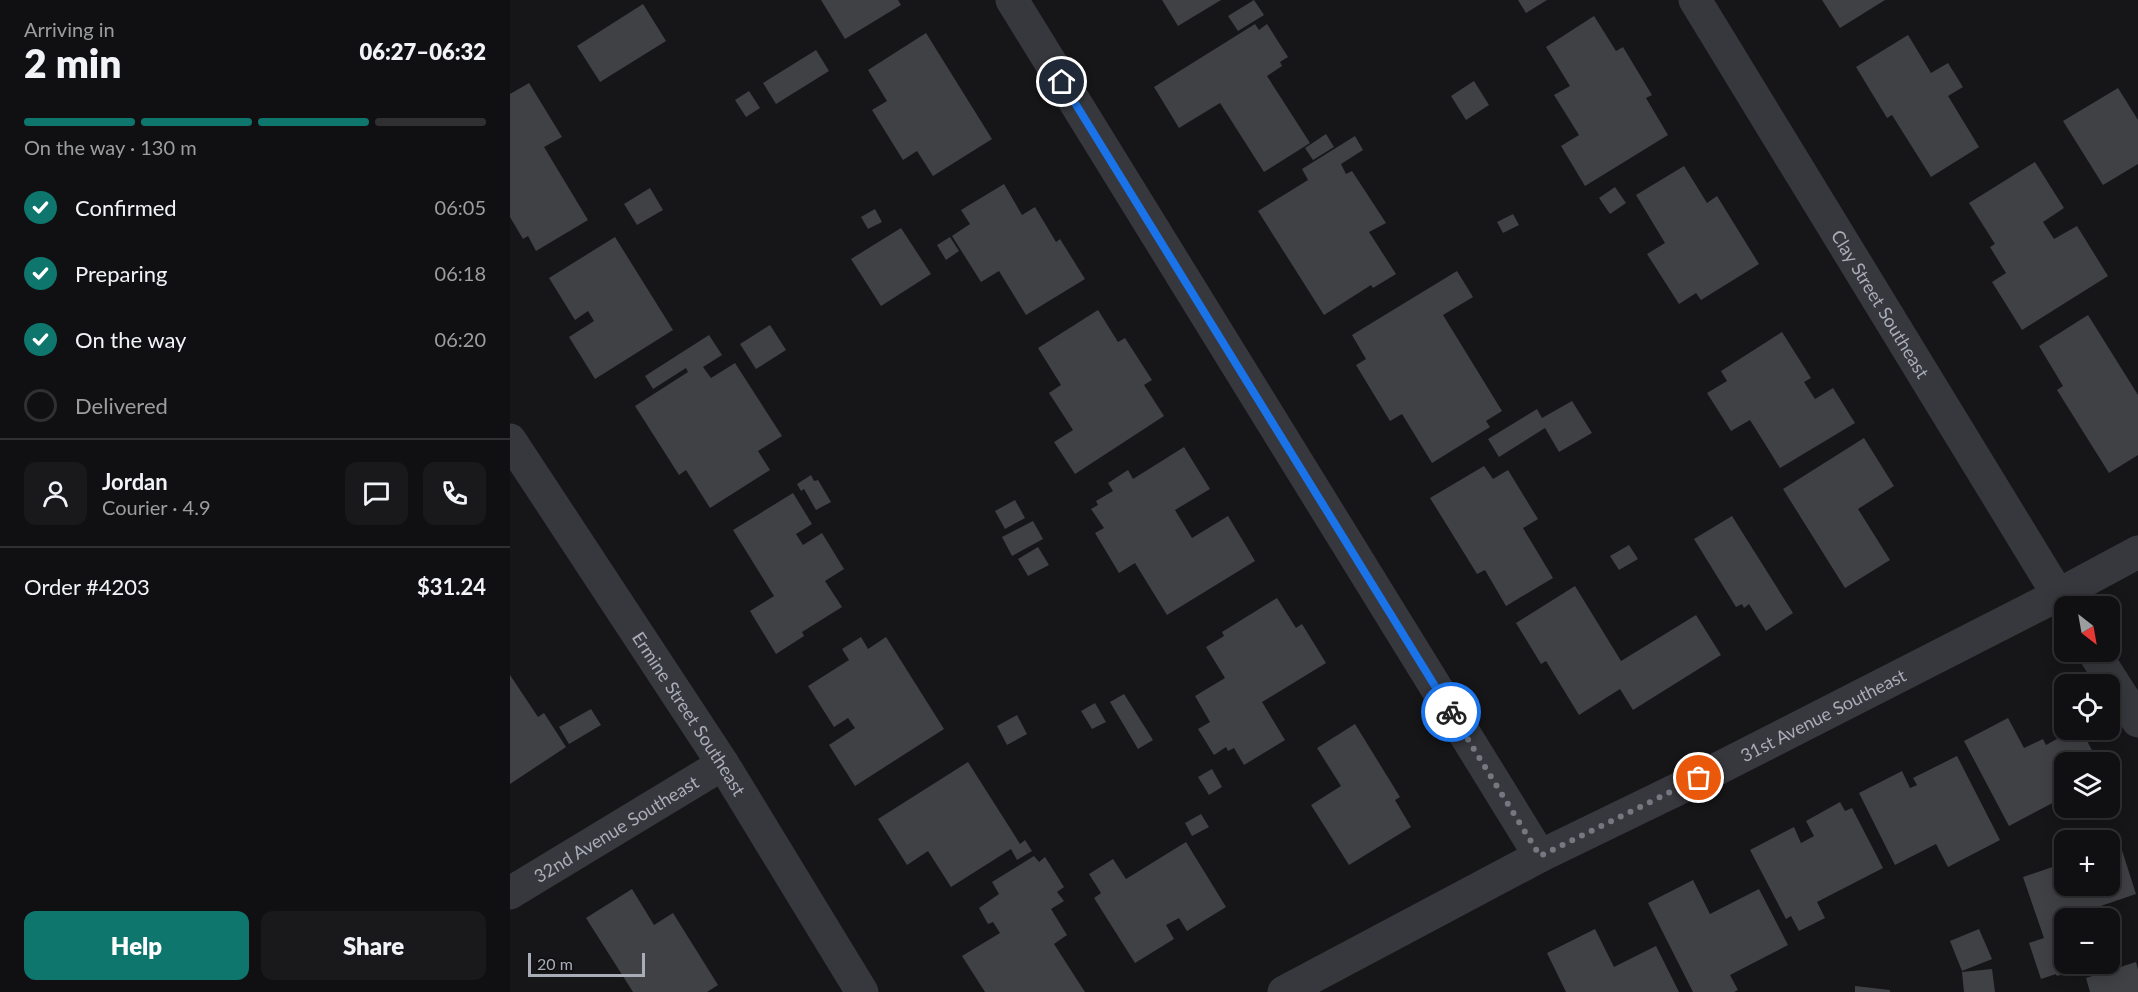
<!DOCTYPE html>
<meta charset="utf-8">
<style>
:root{--surface:#101012;--page:#19191b;--text:#f1f3f6;--muted:#9c9d9f;--line:#303032;--accent:#0f766e}
body{margin:0;font-family:Lato,sans-serif;background:var(--page);color:var(--text);height:100vh;display:flex;flex-direction:column;font-size:22px;white-space:nowrap}
*{box-sizing:border-box;margin:0}
p{font-size:20px;color:var(--muted)}
.icon{flex:none;width:33px;height:33px;fill:none;stroke:currentColor;stroke-width:2;stroke-linecap:round;stroke-linejoin:round}
.map{position:relative;flex:1;overflow:hidden}
.panel{display:flex;flex-direction:column;background:var(--surface);width:510px}
.panel>*{flex:none}
.needle{width:39px;rotate:149deg}
.controls{position:absolute;left:1544px;top:596px;display:grid;gap:12px}
.controls a{display:grid;place-items:center;width:66px;height:66px;border-radius:12px;background:var(--surface);box-shadow:0 3px 15px #0003,0 0 0 2px var(--line);font-size:30px}
.scale{position:absolute;left:18px;bottom:15px;width:117px;box-sizing:border-box;padding-left:6px;border:3px solid #a8adb8;border-top:0;font-size:16px;line-height:21px;white-space:nowrap;color:#a8adb8;-webkit-text-stroke:4px #111113;paint-order:stroke}
.pin{position:absolute;display:grid;place-items:center;width:51px;height:51px;color:#fff;margin:-26px;border:3px solid #fff;border-radius:50%;box-shadow:0 2px 6px #0007}
.courier{position:absolute;display:grid;place-items:center;width:60px;height:60px;margin:-30px;border:4px solid #1a73e8;border-radius:50%;background:#fff;color:#222;box-shadow:0 2px 8px #0007}
.headline em{font-style:normal;font-weight:800}
.headline div{display:flex;flex-direction:column-reverse}
.headline{display:flex;align-items:center;justify-content:space-between;height:102px;padding:0 24px}
h1{font-size:39px;font-weight:800;line-height:45px}
.bar{display:grid;grid-template-columns:repeat(4,1fr);gap:9px 6px;align-content:center;height:72px;padding:0 24px}
.bar i{height:8px;border-radius:4px;background:var(--line)}
.bar .on{background:var(--accent)}
.bar p{grid-column:span 4}
.line{display:flex;align-items:center;gap:15px;padding:0 24px;border-top:2px solid var(--line)}
.line div{flex:1}
.round{display:grid;place-items:center;flex:none;width:63px;height:63px;border-radius:12px;background:var(--page)}
ol{padding:0 24px;list-style:none}
li{display:flex;align-items:center;gap:18px;height:66px}
li p{margin-inline-start:auto}
li .icon{padding:6px;border-radius:50%;background:var(--accent);color:#fff;stroke-width:4}
li:last-child{color:var(--muted)}
li i{width:33px;height:33px;border:3px solid var(--line);border-radius:50%}
.button{display:flex;gap:12px;margin-top:auto;padding:12px 24px}
.button a{flex:1;height:69px;border-radius:12px;background:var(--accent);color:#fff;font-size:24px;font-weight:800;line-height:69px;text-align:center}
.button a+a{background:var(--page);color:var(--text)}
main{display:flex;flex:1;min-height:0}
.map>svg:first-child{display:block}
.building{fill:#404145}
.lines{fill:none;stroke-linecap:round;stroke-linejoin:round}
.street{stroke:#37383d;stroke-width:33}
.done{stroke:#757880;stroke-width:6;stroke-dasharray:0 10.8}
.route{stroke:#1a73e8;stroke-width:8}
.labels{text-anchor:middle;dominant-baseline:central;stroke-width:6;stroke-linejoin:round;paint-order:stroke}
.street-label{font-size:18px;fill:#a8adb8;stroke:#111113}
</style>
<main>
<section class="panel">
<div class="headline"><div><h1>2 min</h1><p>Arriving in</p></div><em>06:27–06:32</em></div>
<div class="bar"><i class="on"></i><i class="on"></i><i class="on"></i><i></i><p>On the way · 130 m</p></div>
<ol>
<li><svg class="icon" aria-label="check" viewBox="0 0 24 24"><path d="M5 12l5 5 9-10"/></svg>Confirmed<p>06:05</p></li>
<li><svg class="icon" aria-label="check" viewBox="0 0 24 24"><path d="M5 12l5 5 9-10"/></svg>Preparing<p>06:18</p></li>
<li><svg class="icon" aria-label="check" viewBox="0 0 24 24"><path d="M5 12l5 5 9-10"/></svg>On the way<p>06:20</p></li>
<li><i></i>Delivered</li>
</ol>
<div class="line" style="height:108px"><a class="round"><svg class="icon" aria-label="person" viewBox="0 0 24 24"><circle cx="12" cy="8" r="4"/><path d="M4 21q1-7 8-7t8 7"/></svg></a><div><b>Jordan</b><p>Courier · 4.9</p></div><a class="round"><svg class="icon" aria-label="chat" viewBox="0 0 24 24"><path d="M4 5h16v11H9l-5 4z"/></svg></a><a class="round"><svg class="icon" aria-label="phone" viewBox="0 0 24 24"><path d="M5 4h4l2 5-3 2q2 4 5 5l2-3 5 2v4C11 20 4 13 5 4z"/></svg></a></div>
<div class="line" style="height:78px"><div>Order #4203</div><b>$31.24</b></div>
<div class="button"><a>Help</a><a>Share</a></div>
</section>
<div class="map">
<svg width="1628" height="992" viewBox="0 0 1628 992">
<rect width="100%" height="100%" fill="#161618"/>
<g class="building">
<polygon points="311,0 388,0 391,5 335,39"/>
<polygon points="652,0 711,0 668,26"/>
<polygon points="744,0 754,15 728,31 718,16"/>
<polygon points="1008,0 1037,0 1016,13"/>
<polygon points="1312,0 1375,0 1330,28"/>
<polygon points="133,4 156,41 90,82 67,46"/>
<polygon points="1084,16 1106,51 1113,47 1142,95 1136,98 1158,135 1075,186 1051,146 1069,135 1044,95 1060,86 1036,47"/>
<polygon points="745,24 749,30 757,24 778,57 770,62 772,66 757,76 800,143 754,172 710,103 669,128 644,87"/>
<polygon points="416,33 482,139 423,176 407,151 393,160 362,110 377,101 358,70"/>
<polygon points="1398,35 1421,73 1438,63 1453,87 1438,96 1469,147 1421,177 1382,115 1377,118 1346,67"/>
<polygon points="306,50 319,71 266,104 253,83"/>
<polygon points="964,81 979,105 956,120 941,96"/>
<polygon points="19,83 52,137 34,147 78,220 26,251 18,236 13,239 0,217 0,94"/>
<polygon points="1608,88 1628,120 1628,164 1593,185 1553,121"/>
<polygon points="239,91 250,108 236,117 225,100"/>
<polygon points="816,134 824,147 803,160 795,148"/>
<polygon points="845,136 853,150 831,164 836,174 842,171 876,223 859,232 886,274 863,288 861,285 814,315 748,211 798,180 792,169"/>
<polygon points="1525,162 1554,208 1533,222 1544,239 1567,226 1598,276 1512,330 1482,282 1496,273 1480,247 1485,244 1459,203"/>
<polygon points="1174,166 1197,203 1207,196 1249,264 1191,300 1186,293 1169,304 1137,254 1155,243 1126,195"/>
<polygon points="494,184 512,215 525,207 546,242 550,239 575,279 516,315 489,271 471,282 442,236 460,224 451,210"/>
<polygon points="1105,187 1116,203 1100,214 1089,198"/>
<polygon points="140,188 153,210 127,225 114,204"/>
<polygon points="365,209 372,222 358,229 351,217"/>
<polygon points="1003,214 1009,225 993,233 987,222"/>
<polygon points="391,228 421,274 371,306 341,259"/>
<polygon points="105,237 163,330 85,379 59,337 84,321 78,311 65,320 39,278"/>
<polygon points="440,237 449,251 436,260 427,245"/>
<polygon points="947,271 963,297 933,315 992,411 976,421 980,427 922,463 892,414 880,421 846,365 856,359 842,335"/>
<polygon points="588,310 608,342 615,338 642,380 634,385 654,416 565,474 544,442 563,430 539,393 551,385 528,348"/>
<polygon points="1578,315 1628,395 1628,455 1599,473 1547,390 1553,386 1529,346"/>
<polygon points="260,325 276,350 246,369 230,344"/>
<polygon points="1272,332 1301,378 1294,382 1305,399 1323,388 1345,423 1270,468 1240,420 1221,431 1197,393 1217,381 1211,371"/>
<polygon points="199,335 212,355 193,367 201,378 225,363 272,436 248,451 260,470 200,508 176,470 169,475 125,406 178,372 176,368 143,389 135,376"/>
<polygon points="1062,401 1082,433 1049,452 1035,428 989,457 978,439 1027,409 1032,418"/>
<polygon points="1354,438 1384,486 1348,509 1380,560 1335,588 1273,489"/>
<polygon points="674,447 700,489 665,510 682,538 718,516 745,561 657,615 625,563 609,573 585,533 594,528 581,509 588,505 586,501 603,491 598,483 618,470 623,479"/>
<polygon points="974,466 983,479 998,470 1028,519 1013,528 1043,578 996,606 975,570 967,574 920,498"/>
<polygon points="301,475 304,481 308,480 321,502 306,510 294,489 291,491 287,484"/>
<polygon points="283,493 302,524 286,534 293,545 312,533 334,569 315,581 332,607 292,632 294,636 266,654 240,611 264,596 223,530"/>
<polygon points="505,500 515,518 495,529 485,511"/>
<polygon points="1222,516 1283,613 1256,631 1239,604 1234,608 1232,604 1226,607 1184,539"/>
<polygon points="523,521 533,539 502,556 492,537"/>
<polygon points="1119,545 1128,559 1109,570 1100,556"/>
<polygon points="528,547 539,565 518,576 508,559"/>
<polygon points="1065,586 1111,661 1186,615 1211,655 1123,710 1110,689 1069,715 1036,661 1031,664 1006,623"/>
<polygon points="767,598 786,628 792,624 816,663 752,702 775,740 734,765 724,748 718,751 716,747 704,755 688,729 700,722 685,696 715,678 696,647 714,636 712,632"/>
<polygon points="351,637 358,649 376,637 434,729 345,786 319,745 345,728 338,718 324,727 298,686 339,660 332,649"/>
<polygon points="0,675 28,717 34,713 56,747 0,784"/>
<polygon points="614,694 643,740 628,749 600,702"/>
<polygon points="585,703 596,722 582,729 571,711"/>
<polygon points="81,709 91,725 59,744 49,727"/>
<polygon points="507,715 517,734 497,745 487,726"/>
<polygon points="1498,718 1514,748 1533,739 1536,745 1565,729 1571,729 1588,762 1554,762 1554,797 1499,826 1454,741"/>
<polygon points="845,724 890,797 885,800 901,827 839,865 801,805 831,786 807,748"/>
<polygon points="1447,756 1490,840 1438,867 1426,844 1385,865 1349,793 1392,771 1400,788 1407,785 1403,778"/>
<polygon points="458,762 510,844 515,840 522,851 507,860 501,849 441,887 418,851 397,865 368,819"/>
<polygon points="702,769 712,787 699,795 688,777"/>
<polygon points="1330,802 1335,811 1342,808 1373,868 1307,902 1315,918 1289,931 1281,916 1276,919 1240,850 1284,827 1291,843 1304,836 1296,821"/>
<polygon points="691,814 699,827 682,836 675,823"/>
<polygon points="676,842 716,907 677,931 669,918 656,925 664,939 625,963 584,898 591,893 579,874 603,859 616,879"/>
<polygon points="1610,844 1626,894 1582,909 1585,918 1554,918 1554,963 1584,963 1547,976 1546,974 1531,979 1519,943 1534,938 1513,877 1554,863 1554,885 1599,885 1599,848"/>
<polygon points="524,856 529,862 535,857 554,887 547,892 554,901 541,909 557,935 544,944 575,992 475,992 452,956 490,933 483,922 478,924 469,908 489,894 482,882"/>
<polygon points="1183,880 1200,914 1249,889 1278,945 1220,975 1228,990 1224,992 1183,992 1138,903"/>
<polygon points="122,889 144,925 163,913 208,985 197,992 123,992 76,918"/>
<polygon points="1085,929 1104,967 1146,946 1169,992 1056,992 1037,953"/>
<polygon points="1469,929 1482,959 1452,971 1440,941"/>
<polygon points="1626,962 1628,969 1628,992 1580,992 1576,978"/>
<polygon points="1482,969 1485,992 1454,992 1452,972"/>
<polygon points="1345,986 1380,990 1380,992 1345,992"/>
</g>
<g class="lines">
<g class="street">
<polyline points="502,0 1030,856"/>
<path id="s1" d="M1185 0 1555 606"/>
<path id="s2" d="M0 440 213 764 352 992"/>
<polyline points="1583,651 1628,721"/>
<path id="s3" d="M0 893 213 764"/>
<path id="s4" d="M774 992 1030 856 1168 789 1548 595 1628 552"/>
</g>
</g>
<g class="lines">
<polyline class="done" points="941,712 1030,856 1189,778"/>
<polyline class="route" points="552,82 941,712"/>
</g>
<g class="labels">
<g class="street-label">
<text stroke="none"><textPath href="#s1" startOffset="356">Clay Street Southeast</textPath></text>
<text stroke="none"><textPath href="#s2" startOffset="327">Ermine Street Southeast</textPath></text>
<text stroke="none"><textPath href="#s4" startOffset="606">31st Avenue Southeast</textPath></text>
<text stroke="none"><textPath href="#s3" startOffset="124">32nd Avenue Southeast</textPath></text>
</g>
</g>
</svg>
<div class="controls">
<a><svg class="needle" viewBox="-14 -14 28 28"><path d="M0-13l5 13h-10z" fill="#e53935"/><path d="M0 13l5-13h-10z" fill="#9c9d9f"/></svg></a>
<a><svg class="icon" aria-label="locate" viewBox="0 0 24 24"><circle cx="12" cy="12" r="6"/><path d="M12 2v4M12 18v4M2 12h4M18 12h4"/></svg></a>
<a><svg class="icon" aria-label="layers" viewBox="0 0 24 24"><path d="M12 4l9 5-9 5-9-5zM3 14l9 5 9-5"/></svg></a>
<a>+</a>
<a>−</a>
</div>
<div class="scale">20 m</div>
<div class="pin" style="left:1189px;top:778px;background:#ea580c"><svg class="icon" aria-label="bag" viewBox="0 0 24 24"><path d="M5 8h14l-1 12H6zM9 8a3 3 0 0 1 6 0"/></svg></div>
<div class="pin" style="left:552px;top:82px;background:#1f2937"><svg class="icon" aria-label="home" viewBox="0 0 24 24"><path d="M3 11l9-7 9 7M6 9v11h12V9"/></svg></div>
<div class="courier" style="left:941px;top:712px"><svg class="icon" aria-label="bike" viewBox="0 0 24 24"><circle cx="6" cy="16" r="4"/><circle cx="18" cy="16" r="4"/><path d="M6 16l4-8h5l3 8M10 8l3 8H6M13 5h3"/></svg></div>
</div>
</main>
